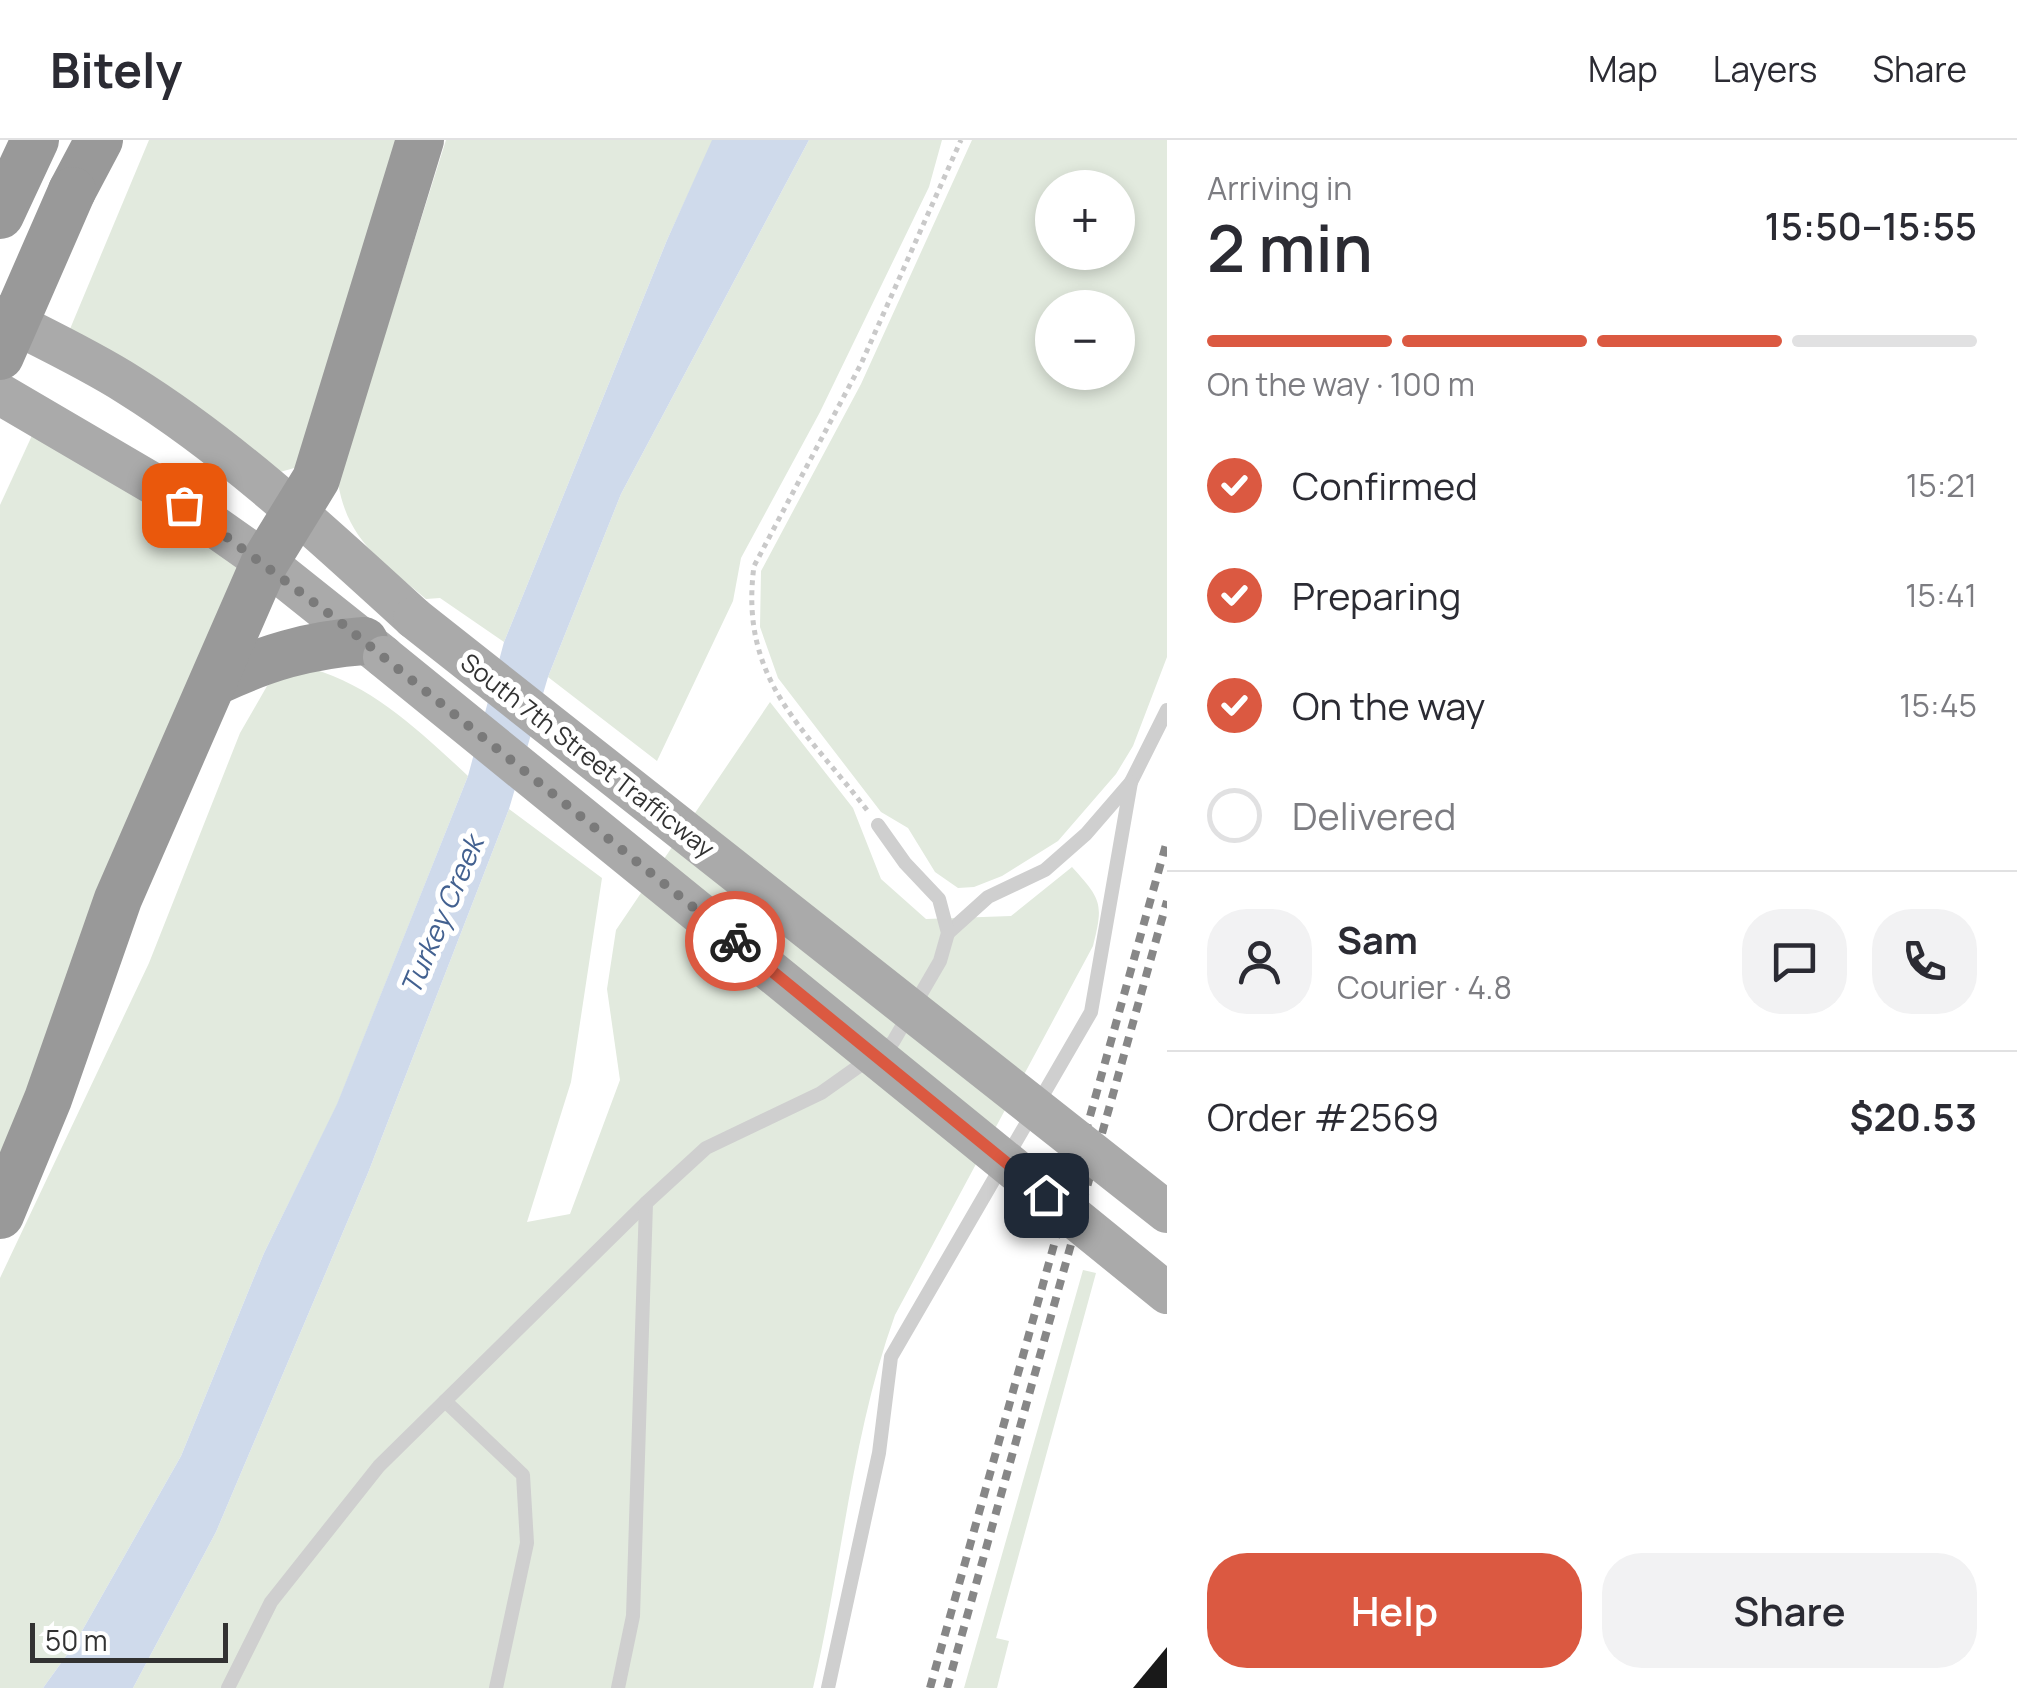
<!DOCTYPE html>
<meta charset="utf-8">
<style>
:root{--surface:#fff;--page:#f2f2f3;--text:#2b2b33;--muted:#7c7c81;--line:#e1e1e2;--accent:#db5941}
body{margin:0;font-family:Manrope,sans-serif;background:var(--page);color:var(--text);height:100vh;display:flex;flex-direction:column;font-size:38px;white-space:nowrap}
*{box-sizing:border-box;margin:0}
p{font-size:32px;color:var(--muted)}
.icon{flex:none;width:55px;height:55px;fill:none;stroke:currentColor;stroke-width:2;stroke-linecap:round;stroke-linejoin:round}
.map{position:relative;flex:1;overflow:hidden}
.sheet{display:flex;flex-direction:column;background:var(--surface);width:850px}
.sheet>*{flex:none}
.controls{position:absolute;left:1035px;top:30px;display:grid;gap:20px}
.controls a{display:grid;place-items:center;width:100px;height:100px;border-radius:50%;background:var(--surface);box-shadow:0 5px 15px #0003;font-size:50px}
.scale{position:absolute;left:30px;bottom:25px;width:198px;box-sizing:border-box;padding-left:10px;border:5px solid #323232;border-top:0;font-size:28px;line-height:35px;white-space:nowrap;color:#323232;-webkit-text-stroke:8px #fff;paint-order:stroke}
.pin{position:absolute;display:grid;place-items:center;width:85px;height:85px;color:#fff;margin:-42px;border-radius:20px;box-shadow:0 5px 15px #0006}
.courier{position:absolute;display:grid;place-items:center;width:100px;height:100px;margin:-50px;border:8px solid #db5941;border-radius:50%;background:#fff;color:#222;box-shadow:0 2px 12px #0007}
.summary em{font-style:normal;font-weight:600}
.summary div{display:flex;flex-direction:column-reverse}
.summary{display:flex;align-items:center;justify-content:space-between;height:170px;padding:0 40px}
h1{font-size:65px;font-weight:600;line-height:75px}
.bar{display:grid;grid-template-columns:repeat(4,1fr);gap:15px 10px;align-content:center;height:120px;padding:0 40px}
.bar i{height:12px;border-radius:8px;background:var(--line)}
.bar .selected{background:var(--accent)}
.bar p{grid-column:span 4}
.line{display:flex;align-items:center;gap:25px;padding:0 40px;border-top:2px solid var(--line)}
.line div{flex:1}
.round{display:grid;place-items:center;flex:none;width:105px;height:105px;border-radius:40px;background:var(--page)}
ol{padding:0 40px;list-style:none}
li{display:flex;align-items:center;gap:30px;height:110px}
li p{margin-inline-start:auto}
li .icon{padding:10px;border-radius:50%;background:var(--accent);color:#fff;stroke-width:4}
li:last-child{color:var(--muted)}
li i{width:55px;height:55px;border:5px solid var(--line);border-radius:50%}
.cta{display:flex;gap:20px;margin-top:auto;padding:20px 40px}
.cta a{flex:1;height:115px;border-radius:40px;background:var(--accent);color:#fff;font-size:40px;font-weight:600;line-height:115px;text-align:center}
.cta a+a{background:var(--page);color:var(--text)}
header{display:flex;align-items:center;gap:60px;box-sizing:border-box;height:140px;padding:0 50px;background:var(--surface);border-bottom:2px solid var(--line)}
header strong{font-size:48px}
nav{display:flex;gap:55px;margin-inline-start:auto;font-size:35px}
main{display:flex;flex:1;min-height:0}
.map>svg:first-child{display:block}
.green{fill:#e2eade;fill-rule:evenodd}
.water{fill:#cfdaeb}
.building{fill:#191919}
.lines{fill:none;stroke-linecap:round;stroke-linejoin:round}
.path{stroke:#c9c9c9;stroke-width:5;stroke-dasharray:5 5;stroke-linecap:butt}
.service{stroke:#cfcfcf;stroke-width:14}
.primary{stroke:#aaa;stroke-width:42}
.motorway{stroke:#999;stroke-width:48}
.rail{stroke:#878787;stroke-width:8;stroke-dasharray:10 8;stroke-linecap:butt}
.primary-bridge{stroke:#aaa;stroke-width:42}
.motorway-bridge{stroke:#999;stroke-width:48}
.done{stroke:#7a7a7a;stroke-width:10;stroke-dasharray:0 18}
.route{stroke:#db5941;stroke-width:12}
.labels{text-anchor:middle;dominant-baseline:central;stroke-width:10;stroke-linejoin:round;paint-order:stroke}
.street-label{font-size:25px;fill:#323232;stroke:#fff}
.water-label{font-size:28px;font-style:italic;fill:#436190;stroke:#fff}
</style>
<header>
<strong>Bitely</strong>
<nav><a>Map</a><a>Layers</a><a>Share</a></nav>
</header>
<main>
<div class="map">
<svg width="1167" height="1548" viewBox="0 0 1167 1548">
<rect width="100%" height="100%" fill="#fff"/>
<g class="green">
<polygon points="149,0 405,0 298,327 280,332 70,189"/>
<path d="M446 0H713L667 100 504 502 440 458 426 459C383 422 348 402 338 343Z"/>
<polygon points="809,0 942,0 929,47 820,272 741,418 733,461 657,621 548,537 621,354"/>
<path d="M972 0H1167V517L1133 606 1116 634 1058 701 1002 736 974 747 958 748 935 732 908 688 881 672 778 538 760 487 761 431 861 244ZM1052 48H1118V112H1052ZM1052 168H1118V232H1052Z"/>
<polygon points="35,289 240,426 0,1041 0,365"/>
<path d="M313 529C373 546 423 594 468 636L337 965 264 1113 181 1316 74 1505 43 1548H0V1138L149 823 240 593 267 546 287 535Z"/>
<path d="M770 562 853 668 881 739 926 779 1011 776 1072 727C1101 759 1104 763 1093 806L895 1175C852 1294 842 1425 813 1548H133L216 1392 368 1033 509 669 602 738 571 942 527 1082 570 1074 620 940 607 849 616 790Z"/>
<polygon points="1083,1130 1096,1133 996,1498 1009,1501 997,1548 964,1548"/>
</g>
<polygon class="water" points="712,0 809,0 621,354 548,537 509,669 368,1033 216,1392 133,1548 43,1548 74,1505 181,1316 264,1113 337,964 468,636 504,502 667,100"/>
<polygon class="building" points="1167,1507 1167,1548 1133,1548"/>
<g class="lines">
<path class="path" d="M867 670C803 587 739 539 754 426L861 224 961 0"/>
<g class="service">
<polyline points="948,793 988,757 1045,730 1086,694 1131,642 1167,570"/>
<polyline points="445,1261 523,1335 527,1403 496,1548"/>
<polyline points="228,1548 271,1462 379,1326 646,1063 706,1008 821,953 893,902 940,821 948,793 939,759 905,723 878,685"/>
<polyline points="618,1548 633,1476 646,1063"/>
<polyline points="828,1548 879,1313 891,1217 1091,872 1131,642"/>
</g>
<g class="primary">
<path d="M0 176C43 198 88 219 129 245 233 310 324 396 414 478"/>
<polyline points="0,254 157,346 265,422 383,516"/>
</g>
<g class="motorway">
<polyline points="72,51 99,0"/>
<polyline points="0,75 35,0"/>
<path d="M214 542C265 518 308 505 364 501"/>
<polyline points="0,1075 48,959 118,759 265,422 316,339 420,0"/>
</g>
<g class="rail">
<polyline points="930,1548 1167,701"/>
<polyline points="947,1548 1167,761"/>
</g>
<g class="primary-bridge">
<polyline points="414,478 1167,1072"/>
<polyline points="384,517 1167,1153"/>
</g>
<polyline class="motorway-bridge" points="0,216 72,51"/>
</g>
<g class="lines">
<polyline class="done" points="184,365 340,482 735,801"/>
<polyline class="route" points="735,801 1046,1055"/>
</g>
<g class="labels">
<g class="street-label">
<text transform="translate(588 615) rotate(38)">South 7th Street Trafficway</text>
</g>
<g class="water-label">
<text transform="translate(441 775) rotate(-67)">Turkey Creek</text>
</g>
</g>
</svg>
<div class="controls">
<a>+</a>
<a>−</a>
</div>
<div class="scale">50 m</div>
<div class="pin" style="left:184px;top:365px;background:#ea580c"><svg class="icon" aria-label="bag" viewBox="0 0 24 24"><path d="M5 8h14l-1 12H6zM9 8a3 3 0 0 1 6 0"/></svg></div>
<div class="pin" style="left:1046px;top:1055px;background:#1f2937"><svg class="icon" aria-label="home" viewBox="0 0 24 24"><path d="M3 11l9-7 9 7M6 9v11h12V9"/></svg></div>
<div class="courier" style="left:735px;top:801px"><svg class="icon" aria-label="bike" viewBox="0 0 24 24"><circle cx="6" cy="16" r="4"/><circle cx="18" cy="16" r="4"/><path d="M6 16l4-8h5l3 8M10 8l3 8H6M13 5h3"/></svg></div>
</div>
<section class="sheet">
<div class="summary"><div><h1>2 min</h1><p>Arriving in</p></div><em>15:50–15:55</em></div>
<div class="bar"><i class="selected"></i><i class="selected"></i><i class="selected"></i><i></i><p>On the way · 100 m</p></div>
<ol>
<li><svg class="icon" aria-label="check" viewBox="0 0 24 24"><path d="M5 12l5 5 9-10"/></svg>Confirmed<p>15:21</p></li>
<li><svg class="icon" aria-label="check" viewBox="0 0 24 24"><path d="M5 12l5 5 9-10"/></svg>Preparing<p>15:41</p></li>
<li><svg class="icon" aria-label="check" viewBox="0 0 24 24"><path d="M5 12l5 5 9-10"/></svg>On the way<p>15:45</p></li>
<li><i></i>Delivered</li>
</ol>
<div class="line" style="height:180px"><a class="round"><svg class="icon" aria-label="person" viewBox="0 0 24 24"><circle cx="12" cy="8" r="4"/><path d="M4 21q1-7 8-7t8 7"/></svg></a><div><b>Sam</b><p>Courier · 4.8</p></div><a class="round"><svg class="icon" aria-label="chat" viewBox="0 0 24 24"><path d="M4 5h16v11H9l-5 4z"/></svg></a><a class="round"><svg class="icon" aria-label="phone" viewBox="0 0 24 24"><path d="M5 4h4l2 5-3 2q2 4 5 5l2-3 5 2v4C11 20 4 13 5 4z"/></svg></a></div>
<div class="line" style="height:130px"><div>Order #2569</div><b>$20.53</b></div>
<div class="cta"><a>Help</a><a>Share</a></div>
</section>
</main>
